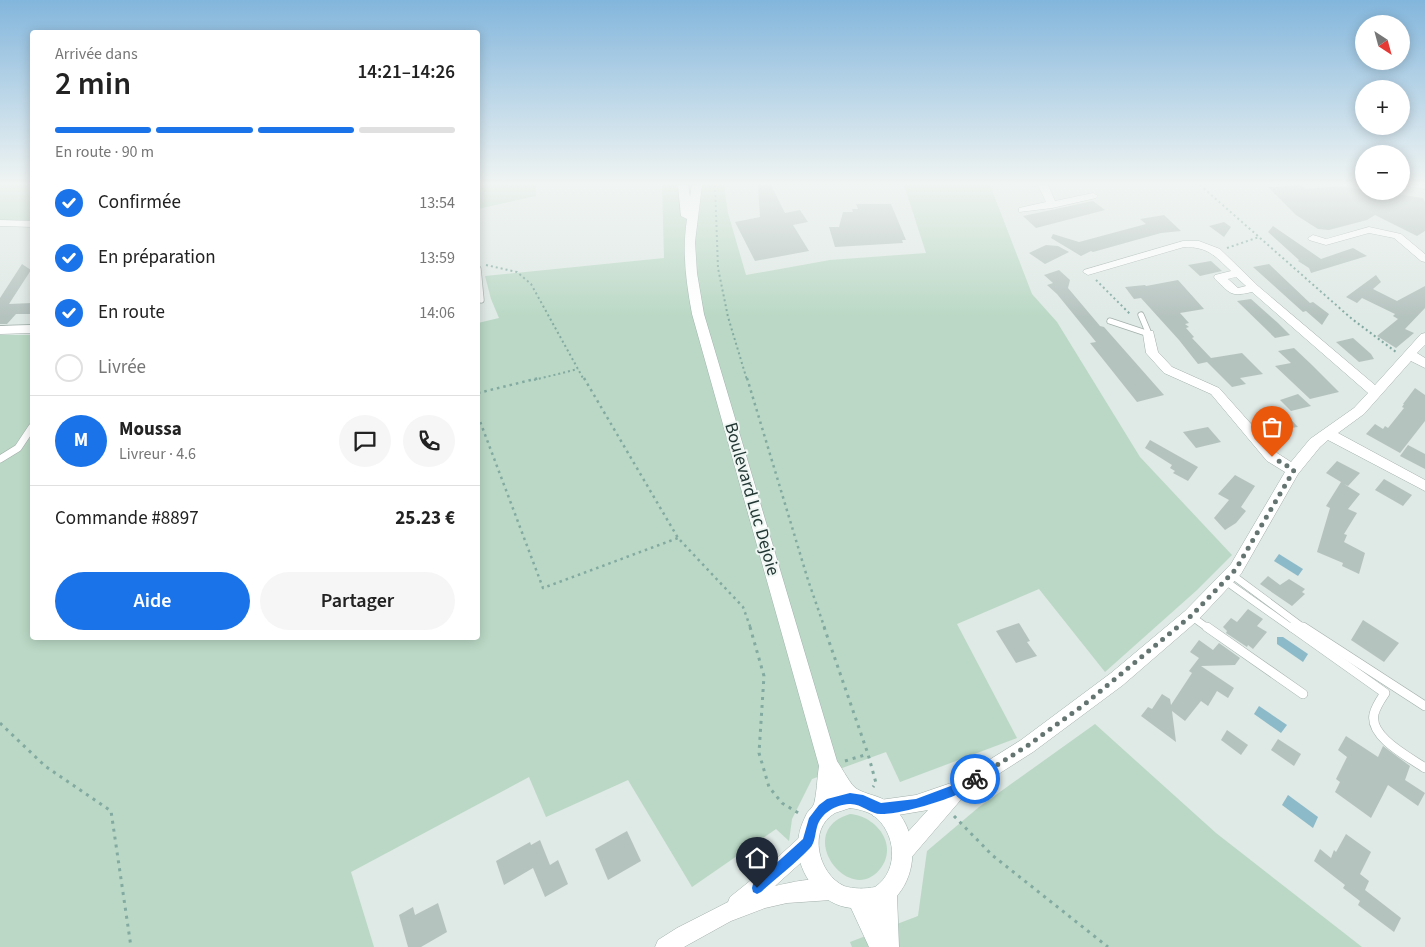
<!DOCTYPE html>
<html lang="fr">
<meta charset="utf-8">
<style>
:root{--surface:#fff;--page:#f6f6f6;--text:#222;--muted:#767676;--line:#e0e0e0;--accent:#1a73e8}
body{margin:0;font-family:"Source Sans 3",sans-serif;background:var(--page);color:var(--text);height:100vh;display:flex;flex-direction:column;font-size:19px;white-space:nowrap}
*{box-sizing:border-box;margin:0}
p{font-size:16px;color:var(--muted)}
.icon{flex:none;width:28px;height:28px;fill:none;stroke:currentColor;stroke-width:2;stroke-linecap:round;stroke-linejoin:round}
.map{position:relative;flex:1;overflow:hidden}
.details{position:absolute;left:30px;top:30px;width:450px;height:610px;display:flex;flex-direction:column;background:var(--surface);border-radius:5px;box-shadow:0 2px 12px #0003}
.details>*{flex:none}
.needle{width:32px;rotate:144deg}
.controls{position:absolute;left:1355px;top:15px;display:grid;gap:10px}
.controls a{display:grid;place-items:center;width:55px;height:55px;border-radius:50%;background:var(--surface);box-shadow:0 2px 12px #0003;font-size:25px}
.pin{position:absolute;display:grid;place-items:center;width:42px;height:42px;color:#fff;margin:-51px -21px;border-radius:50% 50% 50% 0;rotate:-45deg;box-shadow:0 0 5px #0007}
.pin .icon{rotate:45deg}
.courier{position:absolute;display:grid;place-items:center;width:50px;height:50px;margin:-25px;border:4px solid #1a73e8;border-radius:50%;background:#fff;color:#222;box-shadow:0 1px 6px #0007}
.head em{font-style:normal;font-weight:600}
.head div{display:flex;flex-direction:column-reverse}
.head{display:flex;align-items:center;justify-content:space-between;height:85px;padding:0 25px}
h1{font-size:32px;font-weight:600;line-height:38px}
.bar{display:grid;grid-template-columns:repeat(4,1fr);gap:8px 5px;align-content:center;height:60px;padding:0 25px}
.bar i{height:6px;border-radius:4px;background:var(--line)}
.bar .selected{background:var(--accent)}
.bar p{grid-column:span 4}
.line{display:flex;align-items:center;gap:12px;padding:0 25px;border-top:1px solid var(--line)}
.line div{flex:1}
.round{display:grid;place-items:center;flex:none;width:52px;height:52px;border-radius:26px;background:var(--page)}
ol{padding:0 25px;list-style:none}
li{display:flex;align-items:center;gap:15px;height:55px}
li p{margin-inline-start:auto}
li .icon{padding:5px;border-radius:50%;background:var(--accent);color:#fff;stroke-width:4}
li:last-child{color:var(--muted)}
li i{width:28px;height:28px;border:2px solid var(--line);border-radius:50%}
.button{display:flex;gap:10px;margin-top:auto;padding:10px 25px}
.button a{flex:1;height:58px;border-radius:30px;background:var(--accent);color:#fff;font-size:20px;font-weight:600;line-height:58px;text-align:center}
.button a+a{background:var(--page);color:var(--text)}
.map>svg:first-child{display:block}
.green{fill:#bad8c5}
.water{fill:#8cbac9}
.building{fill:#b5c3bf}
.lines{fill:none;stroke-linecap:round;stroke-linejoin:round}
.lane-far2-casing{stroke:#a3b0ac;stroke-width:7}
.lane-far1-casing{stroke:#a3b0ac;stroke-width:8}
.lane-casing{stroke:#a3b0ac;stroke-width:10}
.street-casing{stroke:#a3b0ac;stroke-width:1}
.secondary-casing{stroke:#a0b3ae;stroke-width:1}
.path-far2{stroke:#83aaa1;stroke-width:2;stroke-dasharray:2 3;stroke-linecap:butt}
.path-far1{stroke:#83aaa1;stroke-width:2.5;stroke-dasharray:2.5 4;stroke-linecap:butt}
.path{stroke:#83aaa1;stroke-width:3;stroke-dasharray:3 5;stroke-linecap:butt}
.lane-far2{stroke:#fff;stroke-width:5.5}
.lane-far1{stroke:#fff;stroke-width:7}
.lane{stroke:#fff;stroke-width:9}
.street{fill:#fff;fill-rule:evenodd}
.secondary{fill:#fff;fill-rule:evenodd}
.route{fill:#1a73e8}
.done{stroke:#647571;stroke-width:5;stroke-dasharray:0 9}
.labels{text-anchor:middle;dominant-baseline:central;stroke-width:4;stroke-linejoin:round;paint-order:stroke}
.street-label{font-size:18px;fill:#223733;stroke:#eff6f3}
</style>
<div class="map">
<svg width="1425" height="947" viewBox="0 0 1425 947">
<rect width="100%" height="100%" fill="#dfe9e5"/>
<g class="green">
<rect x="0" y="185" width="32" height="35"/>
<polygon points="478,185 536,185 536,196 478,209"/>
<polygon points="662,185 724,185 728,213 746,275 830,260 926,253 904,185 990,185 1032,294 1057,322 1140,457 1232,555 1197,590 1105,672 1039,589 957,624 1017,738 900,782 886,752 812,779 792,819 789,841 776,829 692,887 628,780 546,817 529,777 351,872 374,947 0,947 0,335 32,335 32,638 478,638 478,323 499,318 491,299 485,276 664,258"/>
<polygon points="1095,724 1216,833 1362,947 852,947 850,942 918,916 927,851 979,807"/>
<path d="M850 814C876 816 899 845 880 869 849 908 792 831 850 814Z"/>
</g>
<g class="water">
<polygon points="1279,554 1303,569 1298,576 1274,561"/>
<polygon points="1277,637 1283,637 1308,654 1303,662 1277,644"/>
<polygon points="1259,706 1287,725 1281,733 1254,714"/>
<polygon points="1288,795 1318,817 1313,828 1282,805"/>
</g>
<g class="building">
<polygon points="758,185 771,185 785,213 800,210 808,222 793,225 809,251 755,261 735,222 760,217"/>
<polygon points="1301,185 1306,189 1339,186 1423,198 1425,202 1425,231 1417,236 1375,215 1367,220 1329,230 1318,229 1296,215 1268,187"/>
<polygon points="1093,201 1105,210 1036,228 1023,216"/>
<polygon points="856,204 891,204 906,240 902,240 903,243 835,247 829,227 839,227 843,212 853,212 852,209 858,209"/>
<polygon points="1164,215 1181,231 1161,233 1093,252 1091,251 1081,256 1051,238 1053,234 1079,242 1146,224 1140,219"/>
<polygon points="1224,222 1231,227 1224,237 1209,226"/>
<polygon points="1273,226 1321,259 1353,248 1367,256 1311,273 1309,268 1298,261 1299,260 1268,232"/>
<polygon points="1046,245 1058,246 1069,252 1045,264 1029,253"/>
<polygon points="1211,261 1222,271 1200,276 1188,265"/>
<polygon points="22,264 31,270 9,304 32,303 32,314 16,314 7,324 0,324 0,298"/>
<polygon points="1269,264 1310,303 1313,302 1329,314 1322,325 1306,311 1303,312 1253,267"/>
<polygon points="1059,270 1070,280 1068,288 1100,326 1104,327 1164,395 1137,402 1090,343 1096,342 1057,294 1047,285 1053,283 1044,275"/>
<polygon points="1376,275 1381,282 1373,289 1397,301 1425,286 1425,308 1405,329 1414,333 1396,348 1377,336 1398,319 1393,316 1395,314 1362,298 1357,303 1346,297"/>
<polygon points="1178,280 1204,309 1180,313 1189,323 1185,324 1189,327 1186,328 1194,337 1192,338 1211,358 1242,353 1263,374 1240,378 1246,384 1232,387 1207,362 1198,364 1179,340 1141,298 1134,299 1125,287 1145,285 1146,286"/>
<polygon points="1251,299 1278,323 1290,335 1275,338 1237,301"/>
<polygon points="1353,338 1371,354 1374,359 1359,362 1336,342"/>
<polygon points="1294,348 1312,365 1339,392 1310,399 1275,366 1291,363 1278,351"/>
<polygon points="1415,388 1425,395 1425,421 1400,453 1366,434 1375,424 1383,429 1385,426 1388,428 1404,408 1402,407 1404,404 1403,404"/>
<polygon points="1298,394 1311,406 1291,411 1280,400"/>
<polygon points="1284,412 1298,427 1269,431 1256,417"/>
<polygon points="1208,427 1221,442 1196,448 1183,432"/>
<polygon points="1150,440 1198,467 1188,481 1173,473 1175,471 1170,468 1172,465 1145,448"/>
<polygon points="1408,445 1425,454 1425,469 1400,456"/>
<polygon points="1337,461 1360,473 1348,486 1344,484 1360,494 1348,509 1357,513 1344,534 1347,535 1344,542 1365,553 1359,574 1342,566 1343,563 1317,552 1330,508 1326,506 1341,482 1326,473"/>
<polygon points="1235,475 1255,486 1241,507 1246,511 1236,523 1225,530 1214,518 1229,500 1218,494"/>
<polygon points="1384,479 1412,495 1403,506 1375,490"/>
<polygon points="1268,576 1280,585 1289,579 1305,589 1302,592 1305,594 1292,606 1260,584"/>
<polygon points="1248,609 1263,619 1257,626 1267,632 1253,649 1248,645 1247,647 1226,633 1227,631 1223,627 1231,618 1237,622"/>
<polygon points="1363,620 1399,643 1384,662 1351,640"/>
<polygon points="1019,623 1030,641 1027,642 1037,656 1016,663 996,631"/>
<polygon points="1199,640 1213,650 1219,643 1240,658 1235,665 1201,666 1234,688 1228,698 1217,691 1208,706 1201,701 1185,721 1172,711 1176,742 1141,716 1148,707 1152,709 1162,694 1170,699 1171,705 1192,673 1189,671 1199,658 1190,652"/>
<polygon points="1227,730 1248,745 1241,755 1221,740"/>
<polygon points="1346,736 1378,757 1383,746 1410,766 1405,780 1425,793 1418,806 1388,785 1371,818 1335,792 1340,782 1336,779 1347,757 1338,750"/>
<polygon points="1278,739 1301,754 1294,766 1271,750"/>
<polygon points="627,831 641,861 608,880 595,849"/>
<polygon points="1346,834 1371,852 1360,874 1369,881 1365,890 1401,918 1394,932 1358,905 1360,901 1343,888 1345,885 1314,861 1320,849 1331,858 1334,850 1336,852"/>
<polygon points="540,840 550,865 558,860 568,884 545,897 533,868 504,885 496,861 530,842 531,845"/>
<polygon points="438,903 447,932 421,947 408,947 399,915 413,907 415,915"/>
</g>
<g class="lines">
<defs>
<g id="lane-far2">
<polyline points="478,269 481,300"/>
<polyline points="1141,315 1149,334"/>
<polyline points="1110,321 1149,334"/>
</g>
<g id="lane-far1">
<polyline points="0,459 18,448 32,427"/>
<polyline points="1231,574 1305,629"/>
<polyline points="1224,580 1293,629"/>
<polyline points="1191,616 1209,629"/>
</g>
<g id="lane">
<polyline points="1207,627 1303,694"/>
<path d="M1292 627 1385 693C1381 699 1376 706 1374 714 1369 737 1409 757 1425 768"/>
<polyline points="1303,627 1425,706"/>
</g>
<g id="street">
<polygon points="1038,185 1048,185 1055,201 1093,193 1098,196 1096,198 1052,208 1019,212 1019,208 1046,202"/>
<polygon points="1369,227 1401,234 1425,254 1425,262 1421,261 1394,238 1369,233 1326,245 1309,240 1308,238 1313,235 1326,239"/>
<path d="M1183 241H1199L1220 249 1258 286 1375 385 1421 334 1425 333V345L1417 353 1425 358V368L1411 361 1364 414 1338 433 1425 480V491L1328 440 1320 447 1298 474 1241 574 1197 621 1123 685 1033 752 964 796 910 859 903 862 896 859 893 852 896 845 928 810 880 818 873 816 871 809 873 802 880 800 916 795 954 782 1021 740 1111 673 1185 611 1231 564 1285 472 1267 461 1211 394 1164 373 1146 353 1143 334 1145 331H1153L1158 352 1172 367 1219 388 1277 453 1291 462 1310 439 1354 408 1368 393 1252 292C1230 297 1231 294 1215 279L1214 277 1215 275 1231 271C1214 255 1208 247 1184 247L1088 275 1083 272 1084 270ZM1236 277 1246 286 1238 288 1228 279Z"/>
<polygon points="32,325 32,333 0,334 0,326"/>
<path d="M808 834 815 836 817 843 815 850 775 886C794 882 819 875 838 883L841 890 838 897 831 900 787 903 765 908 731 921 684 947H655L658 940 677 928 728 902 730 897 765 869 801 836Z"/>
</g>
<g id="secondary">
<path d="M678 185H688L690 197 692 185H702L695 242 697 273 704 314 837 761C842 768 851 786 857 789 867 795 879 795 889 803 917 826 920 869 897 896L899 947H869L851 908C818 905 792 867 799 835 800 828 804 819 807 813 809 810 812 808 814 804 817 793 817 778 819 766L692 314C686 282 682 252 687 219L681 216ZM850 808C858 809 866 811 873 815 896 832 900 870 875 887 866 889 853 889 844 886 818 874 807 829 835 813 840 811 845 810 850 808Z"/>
<polygon points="1410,185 1425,185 1425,189 1411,187"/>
<polygon points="0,220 32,221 32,227 0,226"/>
</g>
</defs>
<use href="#lane-far2" class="lane-far2-casing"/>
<use href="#lane-far1" class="lane-far1-casing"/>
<use href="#lane" class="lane-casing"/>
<use href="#street" class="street-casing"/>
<use href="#secondary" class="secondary-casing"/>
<g class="path-far2">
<polyline points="715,185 718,268 728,317 747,380"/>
<polyline points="1200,185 1352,319 1396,352"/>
<polyline points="1227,248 1259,237"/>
<polyline points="486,265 517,272 531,284 584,380"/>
<polyline points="1096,280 1131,315"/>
<polyline points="534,380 578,369"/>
</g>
<g class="path-far1">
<polyline points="584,378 678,538 743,607 751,629"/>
<polyline points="747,378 808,580 825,629"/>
<polyline points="478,393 539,378"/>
<polyline points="478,416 543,588 678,538"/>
</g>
<g class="path">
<polyline points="750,627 764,676 759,753 769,787 782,803 800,814"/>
<polyline points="824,627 868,754 876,783 873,787"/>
<polyline points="0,723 45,766 111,811 131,947"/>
<polyline points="845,761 868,754"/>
<polyline points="954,816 992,855 1108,947"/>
</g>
<use href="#lane-far2" class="lane-far2"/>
<use href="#lane-far1" class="lane-far1"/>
<use href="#lane" class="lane"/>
<use href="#street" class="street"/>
<use href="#secondary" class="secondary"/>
</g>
<linearGradient id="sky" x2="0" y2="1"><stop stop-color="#83b6dc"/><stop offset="0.58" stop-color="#f1f5f3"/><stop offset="1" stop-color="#f1f5f3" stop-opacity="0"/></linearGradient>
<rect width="1425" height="317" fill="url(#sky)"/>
<path class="route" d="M975 773 978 775 980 779C973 795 899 815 881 814 870 814 861 803 849 804 835 805 821 813 817 827 815 834 815 843 810 848 795 864 777 877 761 892L757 894 753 892 752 888 753 884 803 839 809 818 819 805 827 799 850 793 863 795 881 803 916 799 956 784Z"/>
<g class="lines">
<polyline class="done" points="975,779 1027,746 1085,704 1191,616 1236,569 1294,470 1272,457"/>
</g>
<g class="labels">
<g class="street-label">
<text transform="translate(752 499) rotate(74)">Boulevard Luc Dejoie</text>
</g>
</g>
</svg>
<div class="controls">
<a><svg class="needle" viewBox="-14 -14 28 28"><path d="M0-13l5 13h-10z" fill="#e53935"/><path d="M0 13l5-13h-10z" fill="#767676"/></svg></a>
<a>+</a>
<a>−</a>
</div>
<div class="pin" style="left:1272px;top:457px;background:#ea580c"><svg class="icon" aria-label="bag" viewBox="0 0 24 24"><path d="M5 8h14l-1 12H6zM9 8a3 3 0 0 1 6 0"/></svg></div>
<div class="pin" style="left:757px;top:888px;background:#1f2937"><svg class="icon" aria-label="home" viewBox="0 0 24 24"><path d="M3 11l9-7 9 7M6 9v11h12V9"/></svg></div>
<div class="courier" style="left:975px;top:779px"><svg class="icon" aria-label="bike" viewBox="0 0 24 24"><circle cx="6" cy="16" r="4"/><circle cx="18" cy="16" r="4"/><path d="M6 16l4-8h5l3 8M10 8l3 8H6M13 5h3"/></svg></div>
<section class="details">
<div class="head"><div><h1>2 min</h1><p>Arrivée dans</p></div><em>14:21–14:26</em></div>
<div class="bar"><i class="selected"></i><i class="selected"></i><i class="selected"></i><i></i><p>En route · 90 m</p></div>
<ol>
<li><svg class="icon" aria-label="check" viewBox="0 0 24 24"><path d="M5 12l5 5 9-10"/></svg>Confirmée<p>13:54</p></li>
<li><svg class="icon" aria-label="check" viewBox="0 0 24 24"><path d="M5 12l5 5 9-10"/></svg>En préparation<p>13:59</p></li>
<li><svg class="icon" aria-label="check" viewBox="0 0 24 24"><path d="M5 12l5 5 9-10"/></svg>En route<p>14:06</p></li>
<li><i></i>Livrée</li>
</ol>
<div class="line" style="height:90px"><b class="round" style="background:var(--accent);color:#fff">M</b><div><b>Moussa</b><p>Livreur · 4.6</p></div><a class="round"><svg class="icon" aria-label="chat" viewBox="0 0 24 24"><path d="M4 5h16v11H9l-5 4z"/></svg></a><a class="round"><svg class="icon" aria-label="phone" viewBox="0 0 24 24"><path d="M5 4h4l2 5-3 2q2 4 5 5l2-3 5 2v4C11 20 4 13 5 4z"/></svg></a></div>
<div class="line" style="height:65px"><div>Commande #8897</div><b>25.23 €</b></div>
<div class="button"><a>Aide</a><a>Partager</a></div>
</section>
</div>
